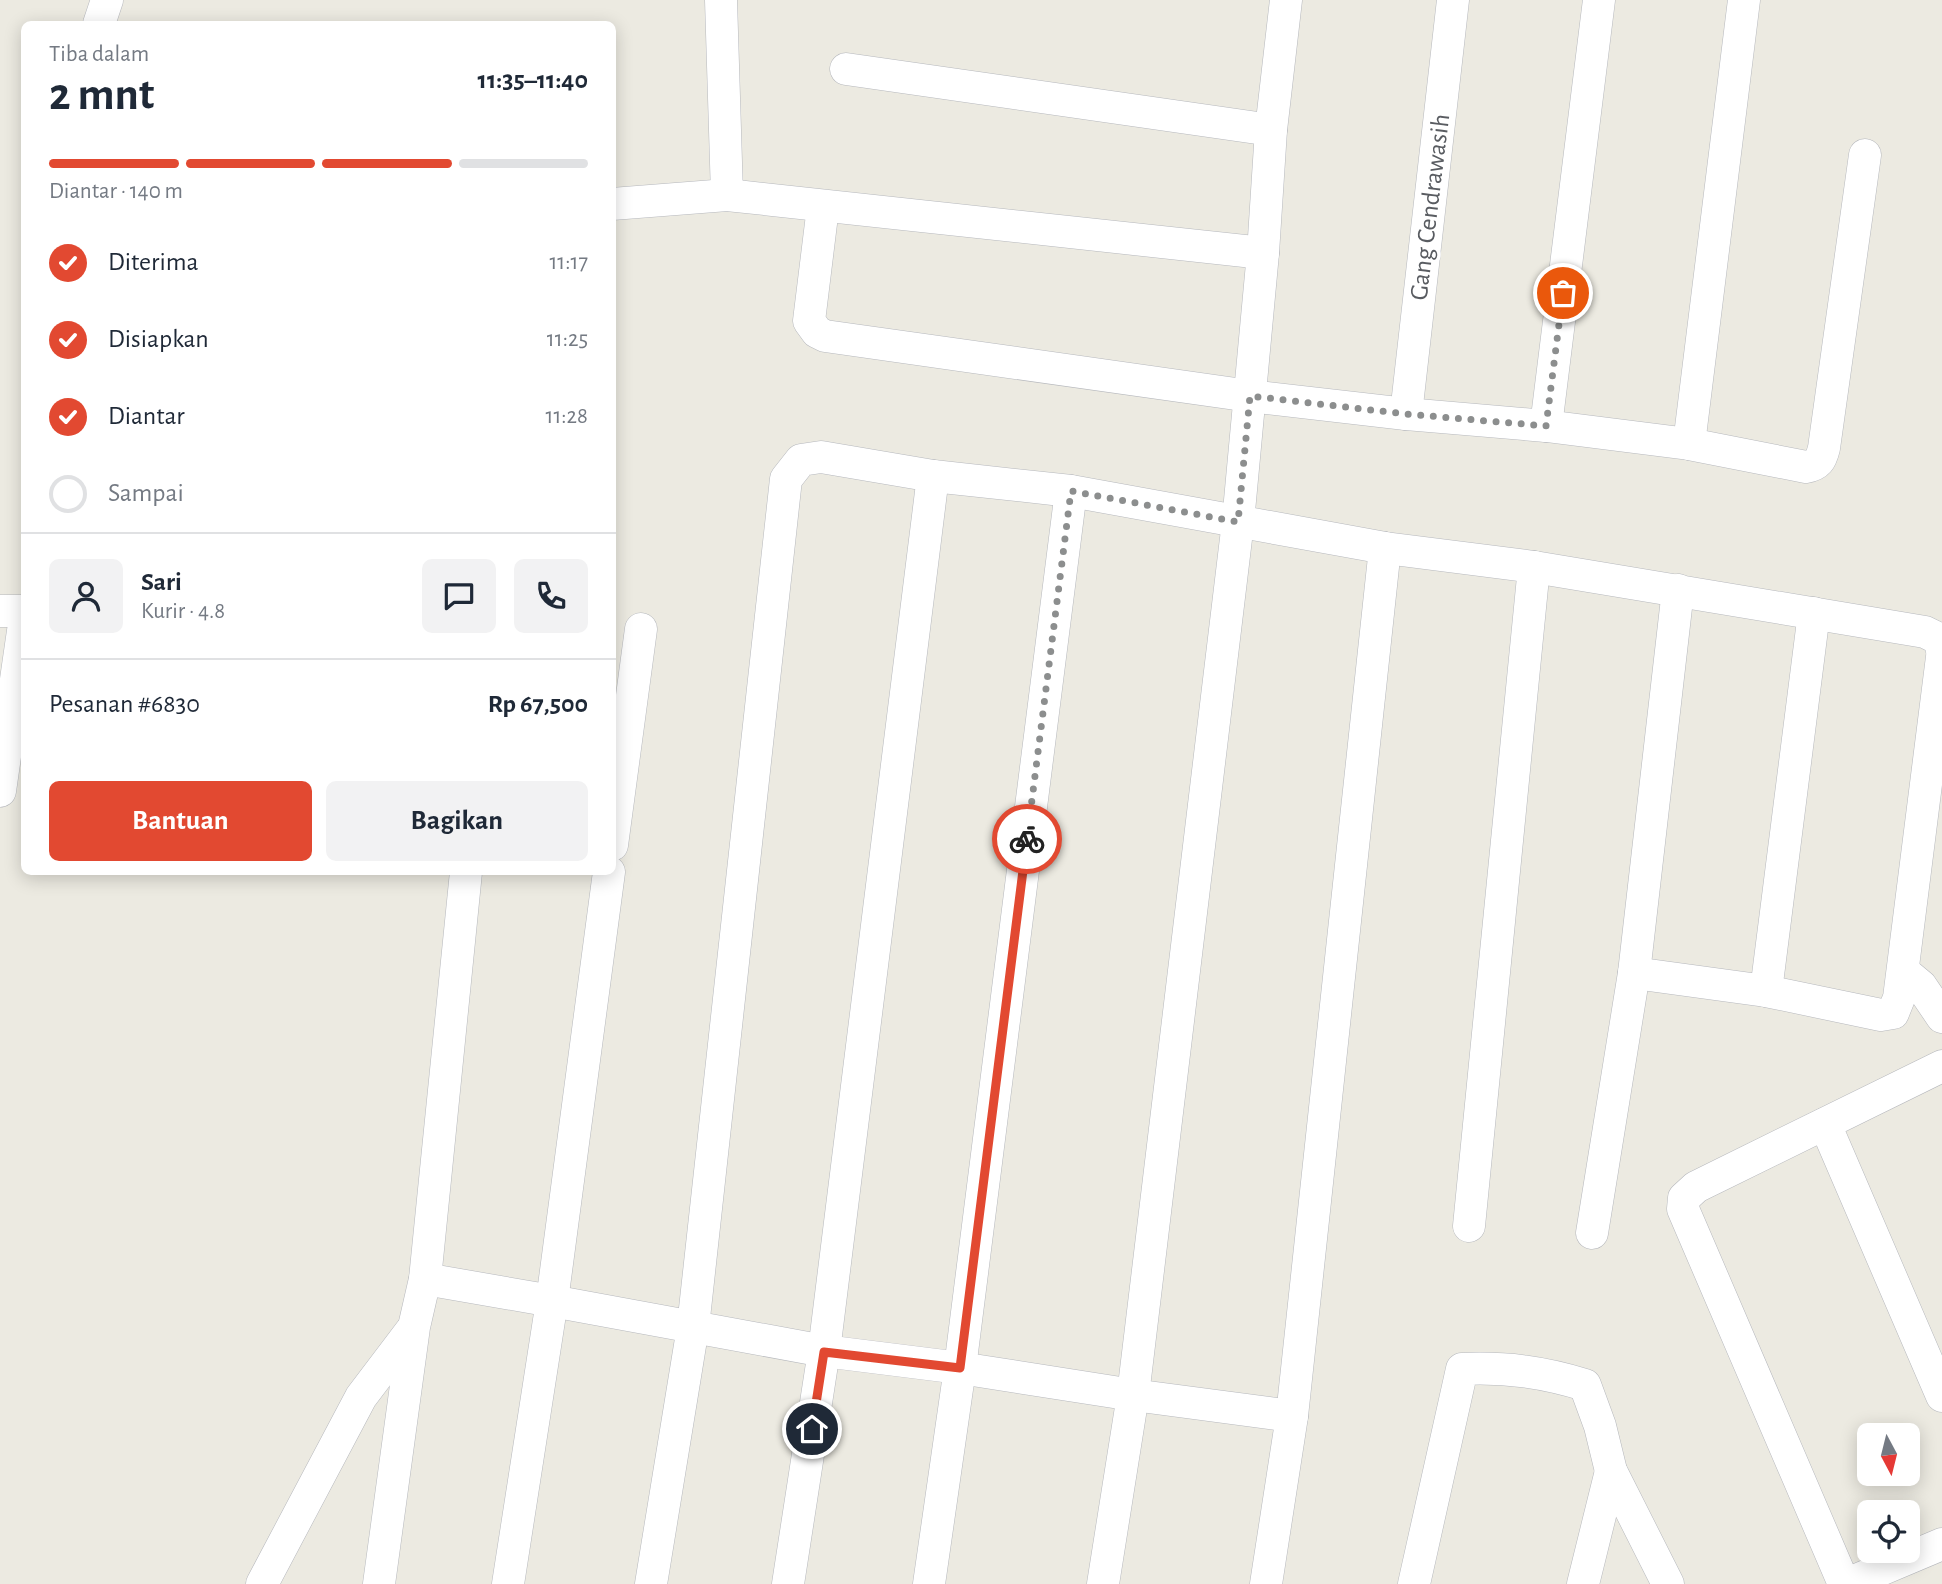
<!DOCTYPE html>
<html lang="id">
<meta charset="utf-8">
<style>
:root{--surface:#fff;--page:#f2f2f3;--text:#1f2937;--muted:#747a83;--line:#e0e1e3;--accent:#e24931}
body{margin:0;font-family:"Alegreya Sans",sans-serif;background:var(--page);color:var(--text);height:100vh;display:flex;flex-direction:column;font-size:26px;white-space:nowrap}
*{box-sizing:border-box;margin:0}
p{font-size:23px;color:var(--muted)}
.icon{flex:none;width:38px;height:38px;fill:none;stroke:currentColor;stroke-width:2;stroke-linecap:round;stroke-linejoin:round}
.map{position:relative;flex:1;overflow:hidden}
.side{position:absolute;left:21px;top:21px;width:595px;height:854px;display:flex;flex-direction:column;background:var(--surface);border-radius:10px;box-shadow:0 4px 18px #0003}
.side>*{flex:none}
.needle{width:46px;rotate:173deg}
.controls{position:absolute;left:1857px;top:1423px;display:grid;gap:14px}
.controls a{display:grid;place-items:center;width:63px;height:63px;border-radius:10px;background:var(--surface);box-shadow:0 4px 18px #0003;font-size:35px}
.pin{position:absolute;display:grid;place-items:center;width:60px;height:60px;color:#fff;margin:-30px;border:4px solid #fff;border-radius:50%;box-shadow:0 2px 7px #0007}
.courier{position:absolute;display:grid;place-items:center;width:70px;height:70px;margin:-35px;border:5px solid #e24931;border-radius:50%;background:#fff;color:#222;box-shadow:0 2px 9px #0007}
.summary em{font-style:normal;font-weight:600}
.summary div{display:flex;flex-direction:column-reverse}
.summary{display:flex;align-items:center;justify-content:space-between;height:119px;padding:0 28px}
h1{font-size:46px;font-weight:600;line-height:52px}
.bar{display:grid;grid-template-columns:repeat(4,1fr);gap:10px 7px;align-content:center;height:84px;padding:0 28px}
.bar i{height:9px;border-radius:5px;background:var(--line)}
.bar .active{background:var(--accent)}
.bar p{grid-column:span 4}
.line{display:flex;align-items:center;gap:18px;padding:0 28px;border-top:2px solid var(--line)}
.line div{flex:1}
.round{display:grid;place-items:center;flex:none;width:74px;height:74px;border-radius:10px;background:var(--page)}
ol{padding:0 28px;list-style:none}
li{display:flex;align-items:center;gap:21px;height:77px}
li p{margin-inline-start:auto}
li .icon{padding:7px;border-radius:50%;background:var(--accent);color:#fff;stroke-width:4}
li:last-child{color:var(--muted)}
li i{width:38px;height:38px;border:4px solid var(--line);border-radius:50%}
.button{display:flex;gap:14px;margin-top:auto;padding:14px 28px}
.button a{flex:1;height:80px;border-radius:10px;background:var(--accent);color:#fff;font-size:28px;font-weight:600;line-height:80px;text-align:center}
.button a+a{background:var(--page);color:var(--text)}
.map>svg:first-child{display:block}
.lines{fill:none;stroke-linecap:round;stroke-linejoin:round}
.minor-casing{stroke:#b6b8bd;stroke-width:33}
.minor{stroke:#fff;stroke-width:32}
.done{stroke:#8c8e8e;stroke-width:7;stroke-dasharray:0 12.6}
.route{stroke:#e24931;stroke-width:9}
.labels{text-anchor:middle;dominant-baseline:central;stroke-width:7;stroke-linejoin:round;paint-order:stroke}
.street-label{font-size:26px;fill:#595c61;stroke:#fff}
</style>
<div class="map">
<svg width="1942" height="1584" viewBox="0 0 1942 1584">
<rect width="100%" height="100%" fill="#eceae1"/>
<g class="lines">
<defs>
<g id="minor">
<polyline points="721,0 727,195"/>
<polyline points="99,24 107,0"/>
<polyline points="846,69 1271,130"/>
<polyline points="612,204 727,195 1263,253"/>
<path d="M823 207 809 321 817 332 825 336 1250 396 1406 414 1546 426 1689 444 1806 467C1818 465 1821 460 1824 448L1865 155"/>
<polyline points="1406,414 1453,0"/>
<polyline points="1546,426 1599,0"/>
<polyline points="1689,444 1744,0"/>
<polyline points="0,611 24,611"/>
<polyline points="0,791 24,624"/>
<polyline points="612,845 641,629"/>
<polyline points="1903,971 1921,986 1942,1017"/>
<polyline points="1634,973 1766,991 1881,1015 1893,1013 1899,998 1942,657"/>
<polyline points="1766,991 1814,613"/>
<polyline points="1825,1124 1942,1396"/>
<polyline points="1469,1226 1534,567"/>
<polyline points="1592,1233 1634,973 1678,590"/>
<polyline points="425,1279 552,1301 824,1351 960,1368 1133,1395 1292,1416"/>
<polyline points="262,1584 361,1397 411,1331"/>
<polyline points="379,1584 414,1327 425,1279 466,872"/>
<polyline points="508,1584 552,1301 609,872"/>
<polyline points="651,1584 693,1327 786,479 801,460 821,457 933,476 1071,491 1385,548 1534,567 1925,632 1939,639 1942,650"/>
<polyline points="788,1584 824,1351 933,476"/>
<polyline points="929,1584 960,1368 1071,491"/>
<polyline points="1103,1584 1133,1395 1238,522 1263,253 1271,130 1286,0"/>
<polyline points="1266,1584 1292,1416 1385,548"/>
<path d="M1414 1584 1462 1369C1506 1367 1543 1372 1585 1385L1600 1426 1611 1471 1668 1584"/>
<polyline points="1583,1584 1611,1471"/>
<polyline points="1844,1584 1683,1209 1684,1198 1696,1187 1942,1066"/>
<polyline points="1847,1584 1942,1544"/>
</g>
</defs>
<use href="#minor" class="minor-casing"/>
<use href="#minor" class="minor"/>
</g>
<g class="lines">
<polyline class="done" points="1027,839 1071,491 1238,522 1250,396 1406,414 1546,426 1563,293"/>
<polyline class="route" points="812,1429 824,1352 960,1368 1027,839"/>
</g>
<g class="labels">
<g class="street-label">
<text transform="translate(1430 207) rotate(-83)">Gang Cendrawasih</text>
</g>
</g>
</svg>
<div class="controls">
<a><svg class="needle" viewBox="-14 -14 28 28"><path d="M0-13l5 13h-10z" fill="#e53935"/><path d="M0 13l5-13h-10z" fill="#747a83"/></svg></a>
<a><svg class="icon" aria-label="locate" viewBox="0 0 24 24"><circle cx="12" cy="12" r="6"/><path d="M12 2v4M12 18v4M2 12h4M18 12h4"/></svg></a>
</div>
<div class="pin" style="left:1563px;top:293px;background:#ea580c"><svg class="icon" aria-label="bag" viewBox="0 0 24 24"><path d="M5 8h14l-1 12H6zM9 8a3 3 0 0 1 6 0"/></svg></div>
<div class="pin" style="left:812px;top:1429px;background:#1f2937"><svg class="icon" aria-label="home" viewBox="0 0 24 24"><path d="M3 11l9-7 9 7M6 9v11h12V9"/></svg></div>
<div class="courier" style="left:1027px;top:839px"><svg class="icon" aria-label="bike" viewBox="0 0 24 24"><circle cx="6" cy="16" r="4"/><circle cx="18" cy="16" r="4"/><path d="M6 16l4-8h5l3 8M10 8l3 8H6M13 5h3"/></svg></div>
<section class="side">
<div class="summary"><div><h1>2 mnt</h1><p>Tiba dalam</p></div><em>11:35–11:40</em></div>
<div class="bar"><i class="active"></i><i class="active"></i><i class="active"></i><i></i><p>Diantar · 140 m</p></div>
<ol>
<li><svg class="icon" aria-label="check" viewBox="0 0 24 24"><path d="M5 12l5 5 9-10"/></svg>Diterima<p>11:17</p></li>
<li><svg class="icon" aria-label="check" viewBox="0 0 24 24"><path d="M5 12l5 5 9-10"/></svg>Disiapkan<p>11:25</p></li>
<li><svg class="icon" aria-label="check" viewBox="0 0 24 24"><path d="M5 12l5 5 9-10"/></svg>Diantar<p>11:28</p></li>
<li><i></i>Sampai</li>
</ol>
<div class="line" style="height:126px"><a class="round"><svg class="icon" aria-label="person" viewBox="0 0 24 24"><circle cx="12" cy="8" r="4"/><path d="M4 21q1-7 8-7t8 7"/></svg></a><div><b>Sari</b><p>Kurir · 4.8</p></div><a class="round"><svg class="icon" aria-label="chat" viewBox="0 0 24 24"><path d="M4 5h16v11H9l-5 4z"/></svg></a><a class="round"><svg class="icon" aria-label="phone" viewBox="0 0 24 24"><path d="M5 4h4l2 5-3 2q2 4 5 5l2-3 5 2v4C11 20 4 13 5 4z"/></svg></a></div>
<div class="line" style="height:91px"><div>Pesanan #6830</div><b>Rp 67,500</b></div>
<div class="button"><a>Bantuan</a><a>Bagikan</a></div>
</section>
</div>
